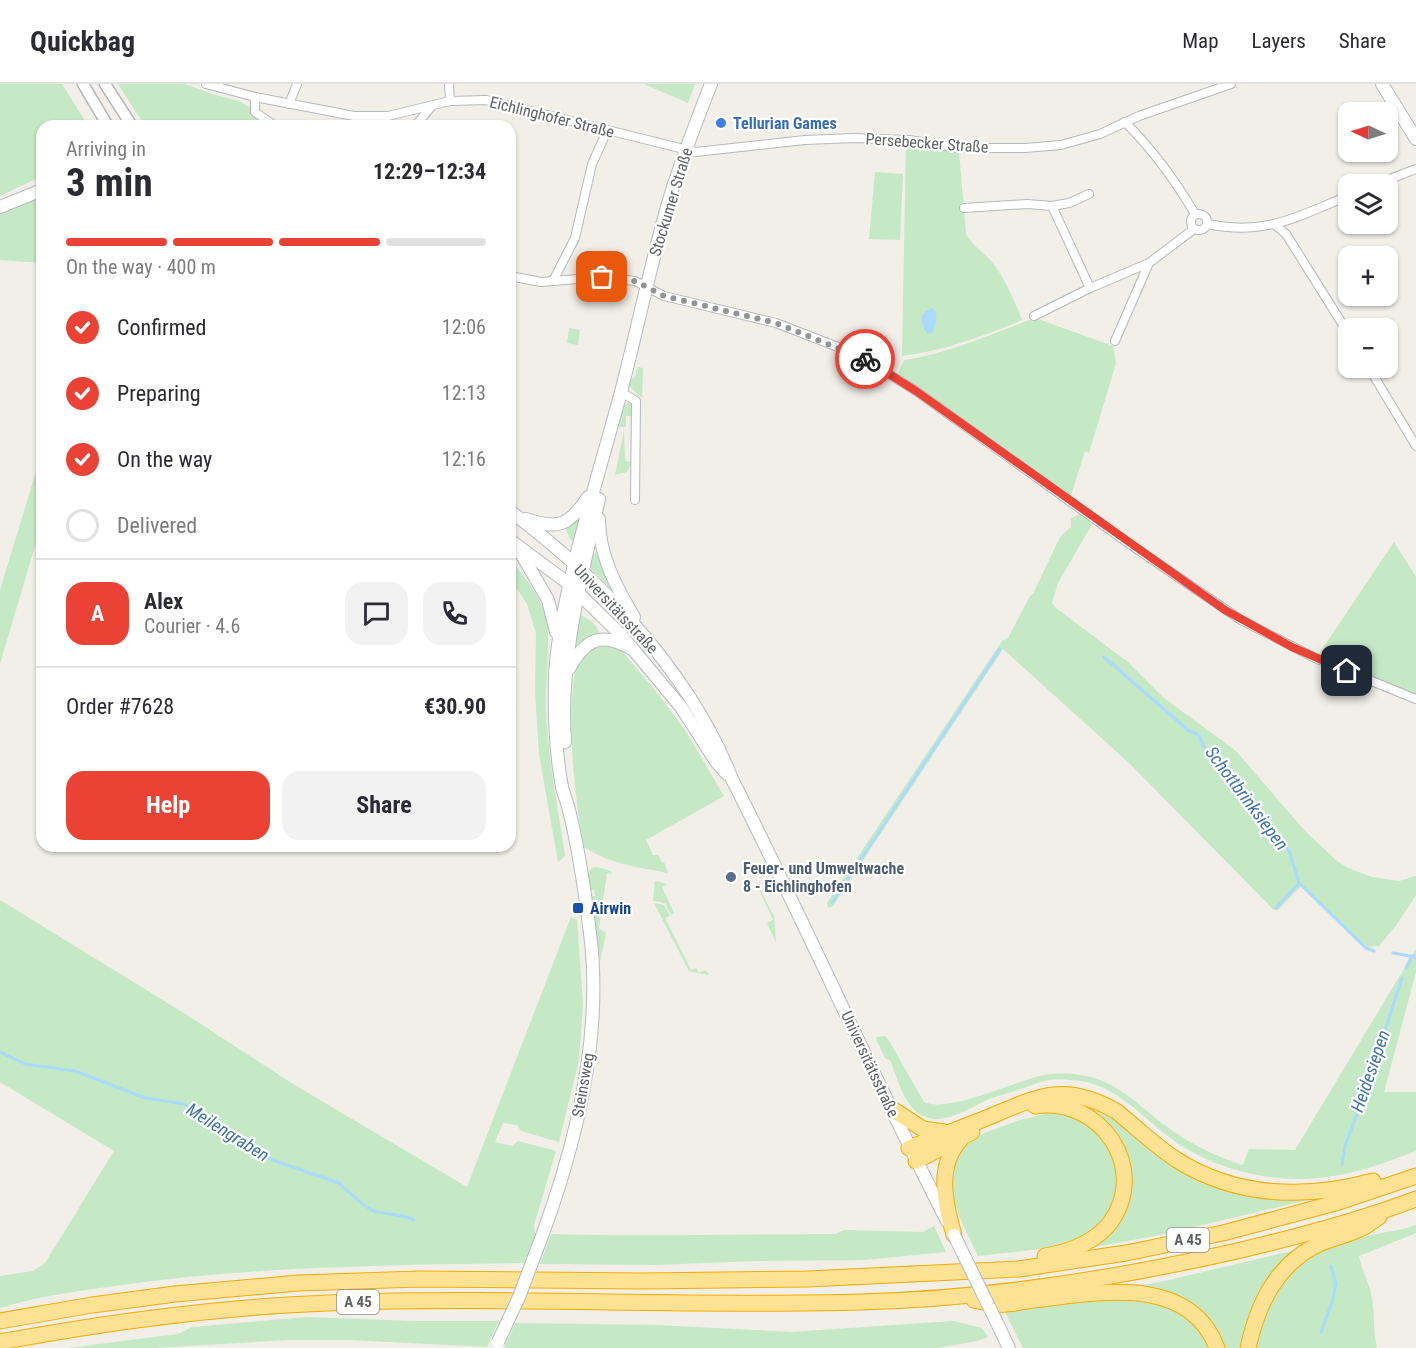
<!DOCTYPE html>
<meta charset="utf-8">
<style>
:root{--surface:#fff;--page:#f2f2f3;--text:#2b2b33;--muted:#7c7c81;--line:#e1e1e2;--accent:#ea4335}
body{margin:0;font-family:"Roboto Condensed",sans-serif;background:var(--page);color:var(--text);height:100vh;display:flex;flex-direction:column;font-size:22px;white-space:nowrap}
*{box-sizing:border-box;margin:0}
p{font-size:20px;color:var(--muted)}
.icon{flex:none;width:33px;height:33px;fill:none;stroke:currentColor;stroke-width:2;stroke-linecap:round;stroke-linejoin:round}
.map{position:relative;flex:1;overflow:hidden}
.panel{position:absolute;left:36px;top:36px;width:480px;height:732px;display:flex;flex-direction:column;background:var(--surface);border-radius:18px;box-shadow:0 2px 4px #0004}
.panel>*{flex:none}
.needle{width:39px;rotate:274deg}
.fabs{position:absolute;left:1338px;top:18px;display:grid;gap:12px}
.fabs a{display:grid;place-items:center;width:60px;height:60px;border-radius:12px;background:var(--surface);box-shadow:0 2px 4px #0004;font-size:30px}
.pin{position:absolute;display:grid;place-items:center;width:51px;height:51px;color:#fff;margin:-26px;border-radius:12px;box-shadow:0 3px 9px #0006}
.courier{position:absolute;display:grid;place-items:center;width:60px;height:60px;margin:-30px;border:4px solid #ea4335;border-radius:50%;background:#fff;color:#222;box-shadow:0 2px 8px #0007}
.overview em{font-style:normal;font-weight:700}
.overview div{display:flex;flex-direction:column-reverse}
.overview{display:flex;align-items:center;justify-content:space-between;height:102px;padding:0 30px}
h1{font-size:39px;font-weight:700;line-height:45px}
.bar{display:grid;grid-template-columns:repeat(4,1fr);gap:9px 6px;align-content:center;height:72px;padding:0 30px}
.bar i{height:8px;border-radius:4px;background:var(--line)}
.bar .active{background:var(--accent)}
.bar p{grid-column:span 4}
.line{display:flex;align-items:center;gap:15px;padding:0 30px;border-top:2px solid var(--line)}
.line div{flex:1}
.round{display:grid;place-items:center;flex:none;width:63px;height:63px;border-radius:18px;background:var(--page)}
ol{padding:0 30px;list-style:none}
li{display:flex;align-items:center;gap:18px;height:66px}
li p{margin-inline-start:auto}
li .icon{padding:6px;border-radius:50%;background:var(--accent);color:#fff;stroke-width:4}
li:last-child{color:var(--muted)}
li i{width:33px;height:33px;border:3px solid var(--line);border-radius:50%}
.primary-button{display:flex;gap:12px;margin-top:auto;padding:12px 30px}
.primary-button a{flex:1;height:69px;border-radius:18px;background:var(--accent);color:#fff;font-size:24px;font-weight:700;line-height:69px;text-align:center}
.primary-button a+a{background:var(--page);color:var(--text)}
header{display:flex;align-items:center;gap:36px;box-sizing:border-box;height:84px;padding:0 30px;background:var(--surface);border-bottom:2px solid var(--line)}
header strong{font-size:28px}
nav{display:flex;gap:33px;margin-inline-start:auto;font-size:21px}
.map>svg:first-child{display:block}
.green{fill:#c5e8c5}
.water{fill:#aadaff}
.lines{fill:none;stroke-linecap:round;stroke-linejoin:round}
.stream{stroke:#aadaff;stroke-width:3}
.minor-casing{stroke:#b5b8bc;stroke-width:10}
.tertiary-casing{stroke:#b5b8bc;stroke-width:13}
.secondary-casing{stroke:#b6babf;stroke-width:14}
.motorway-casing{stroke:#f9ab00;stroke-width:17}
.minor{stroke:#fff;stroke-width:8}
.tertiary{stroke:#fff;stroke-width:10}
.secondary{stroke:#fff;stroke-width:12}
.motorway{stroke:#fde293;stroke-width:15}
.secondary-bridge-casing{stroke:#b6babf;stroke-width:14;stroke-linecap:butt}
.secondary-bridge{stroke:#fff;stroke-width:12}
.done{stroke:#929495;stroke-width:6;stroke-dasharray:0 10.8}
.route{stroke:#ea4335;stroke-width:8}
.shop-dot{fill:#3f7fe0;stroke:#fff;stroke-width:2}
.service-dot{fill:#5c6f8a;stroke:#fff;stroke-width:2}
.transit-dot{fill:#1a4fb4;stroke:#fff;stroke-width:2}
.labels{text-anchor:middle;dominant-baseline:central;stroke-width:4.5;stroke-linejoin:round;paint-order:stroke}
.shield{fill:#fff;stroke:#8f9295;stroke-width:1.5}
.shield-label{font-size:15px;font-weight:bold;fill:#5f6368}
.street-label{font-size:16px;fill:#5f6368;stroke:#fff}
.shop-label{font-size:16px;font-weight:bold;fill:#366cbe;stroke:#fff;text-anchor:start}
.service-label{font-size:16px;font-weight:bold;fill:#4e5e75;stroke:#fff;text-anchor:start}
.transit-label{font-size:16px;font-weight:bold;fill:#164399;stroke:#fff;text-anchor:start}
.water-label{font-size:18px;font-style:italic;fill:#4174aa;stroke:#fff}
</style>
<header>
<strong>Quickbag</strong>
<nav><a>Map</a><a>Layers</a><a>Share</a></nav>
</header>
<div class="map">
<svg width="1416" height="1264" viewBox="0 0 1416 1264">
<rect width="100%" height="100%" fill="#f1efe8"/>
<g class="green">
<polygon points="0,0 62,0 88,42 42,42 42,92 0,112"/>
<polygon points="118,0 185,0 212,10 239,17 249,23 255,30 271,42 145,42"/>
<polygon points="644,0 695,0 688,19"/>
<path d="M906 60 959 68 966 150C971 161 984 168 991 177 1005 194 1014 216 1022 236 984 252 943 267 902 272Z"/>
<polygon points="875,88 903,90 900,156 869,155"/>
<polygon points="42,111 42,179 0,176 0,129"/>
<path d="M1035 234 1113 262 1116 279 1089 369 1085 367 1070 414 897 292 904 276C947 270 994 249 1035 234Z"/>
<polygon points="569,244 580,246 578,261 567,259"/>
<polygon points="637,283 643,284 642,314 629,302 631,296 635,293"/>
<polygon points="629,318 633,321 633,332 626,332 626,343 619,343 624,322"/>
<polygon points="624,347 625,377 632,378 627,388 615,391"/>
<polygon points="42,368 42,438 0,580 0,506"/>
<polygon points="1079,430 1082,430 1092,440 1058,499 1052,519 1056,524 1129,579 1164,614 1236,667 1305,747 1337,777 1348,784 1372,793 1399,797 1416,792 1416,811 1397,840 1379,862 1368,863 1363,859 1302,801 1278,826 1274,826 1129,679 1003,565 832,823 828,824 827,819 1002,557 1008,554 1030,512 1033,510 1060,453 1071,443 1071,435"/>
<polygon points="579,434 574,457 570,455 565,443"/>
<polygon points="1394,458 1416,493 1416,613 1317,573"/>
<polygon points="598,468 613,506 590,484 593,469"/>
<path d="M510 475C524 492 537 508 545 529 552 552 545 600 546 626 548 675 558 724 565 772L558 778 539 670 535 608 536 549 527 520 510 494Z"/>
<path d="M580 531C589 535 598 541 599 551L575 564Z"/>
<path d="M603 561 613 562 621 566 654 605 685 646 724 712 646 756 653 771H658L662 779 664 778 668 789C638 783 608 780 583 762 576 713 569 665 572 615 573 603 573 590 579 579 583 570 593 563 603 561Z"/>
<polygon points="597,783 610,787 612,790 607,789 599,844 606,849 600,878 592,812 595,812 594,806 591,806 588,789 592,784"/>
<polygon points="655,797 667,800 662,803 674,829 671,831 665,819 653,817"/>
<polygon points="756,799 757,799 774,833 776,858 767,839 773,836"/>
<path d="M0 816 187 931 293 1000 467 1103 571 833 577 836 583 920 579 976 559 1058 521 1047 517 1041 503 1039 495 1058 512 1062 518 1057 556 1067 534 1141 535 1151 524 1179C392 1181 260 1182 129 1200 86 1206 42 1211 0 1224V1192L33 1187 45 1179 114 1067 0 998Z"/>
<polygon points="654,819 664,821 670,832 665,834 691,886 696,884 699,889 706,886 709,891 689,887"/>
<path d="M1416 865V888L1384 1008H1416V1067C1390 1077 1361 1088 1333 1092 1276 1102 1210 1086 1165 1050 1139 1029 1116 1003 1081 997 1071 996 1060 994 1050 996 1040 997 1032 1001 1024 1004 1012 1008 1000 1011 989 1015 969 1024 939 1046 917 1028 902 1016 897 992 890 976L885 974 876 955 877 953 885 952 888 955 924 1018C948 1029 1012 999 1039 992 1052 989 1067 989 1080 991 1114 995 1136 1019 1162 1039 1187 1058 1213 1072 1243 1081L1249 1065 1295 1066Z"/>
<path d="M1062 1014 1100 1023 1190 1087 1316 1114 1160 1151 1084 1165 1078 1154 1041 1165 978 1172C960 1132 926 1083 979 1052 990 1046 1002 1043 1014 1038 1023 1034 1036 1034 1045 1029 1051 1026 1057 1018 1062 1014Z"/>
<path d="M1416 1141V1149L1359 1172C1362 1187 1370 1200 1372 1215 1375 1231 1373 1247 1377 1264H1255C1259 1250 1261 1233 1268 1220 1286 1180 1327 1162 1367 1152 1383 1148 1400 1147 1416 1141Z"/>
<path d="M934 1142 946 1168 865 1176 755 1177 656 1181 540 1180 551 1150C645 1153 740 1150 835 1150L844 1146 923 1148Z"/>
<polygon points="1304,1164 1283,1180 1244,1264 1221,1264 1210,1240 1121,1205 1165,1197"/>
<path d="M1120 1216C1158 1220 1194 1222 1208 1264H1023L1005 1228 1068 1219Z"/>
<polygon points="307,1233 414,1237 499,1237 487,1263 348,1256 288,1256 155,1264 68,1264 178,1250 192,1243"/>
<polygon points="953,1237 982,1244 988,1253 977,1257 937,1264 504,1264 515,1239 658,1241 791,1248"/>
</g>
<path class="water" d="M932 224C940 230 935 239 933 248L928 250 924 245 921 233 925 228Z"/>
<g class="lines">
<g class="stream">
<path d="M1104 573 1189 647C1204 651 1198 654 1205 664 1208 668 1211 672 1214 677L1289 767 1299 799 1366 864 1374 867"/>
<polyline points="832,819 1000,565"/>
<polyline points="1276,824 1299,799"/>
<polyline points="1393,869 1416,873"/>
<polyline points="1406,884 1412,872"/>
<polyline points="0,968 25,980 75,987 145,1014 185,1020 198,1028 209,1041 253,1061 272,1076 339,1099 361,1119 373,1127 407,1133 414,1136"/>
<polyline points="1342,1080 1345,1062 1363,1014 1402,894"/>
<polyline points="1321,1248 1332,1218 1336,1200 1331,1182"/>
</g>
<defs>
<g id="minor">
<polyline points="206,0 255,13 354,32 388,32 450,17 486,16 696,68 805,56 854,54 909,56 958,64 1025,64 1061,61 1100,50 1139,32 1231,0"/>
<polyline points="449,0 450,17"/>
<polyline points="255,13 255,28 275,42"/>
<polyline points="289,20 297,0"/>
<path d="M1125 38C1153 66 1175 96 1195 130"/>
<polyline points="415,42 432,22"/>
<polyline points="1377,100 1416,85"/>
<polyline points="1052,122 1090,204"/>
<polyline points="964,124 1027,120 1052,122 1069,119 1089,110"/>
<circle cx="1199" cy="138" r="8"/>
<path d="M1208 140C1266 152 1296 133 1348 112"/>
<polyline points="1275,141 1286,150 1348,249"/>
<polyline points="510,192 541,198 602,193 635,197 664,212 776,239 843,265 868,277 916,307 1128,459 1241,536 1315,574 1416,615"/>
<polyline points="553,197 575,154 592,80 607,47"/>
<polyline points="1034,232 1090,204 1149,179 1194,145"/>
<polyline points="1115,257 1149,179"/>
<polyline points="1369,284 1416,362"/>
<polyline points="621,308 636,317 635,416"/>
</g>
<g id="tertiary">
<polyline points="83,0 108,42"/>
<polyline points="105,0 132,42"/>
</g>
<g id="secondary">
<polyline points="1382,0 1416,55"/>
<polyline points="0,123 42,106"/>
<path d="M510 427C601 495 690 588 732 695 806 841 872 991 947 1137"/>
<path d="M526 435C558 446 569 442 588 413"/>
<path d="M599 435C599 471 616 503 634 533"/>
<polyline points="510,456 569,500 622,552 681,623 717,679 727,690"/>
<polyline points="519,466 548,516 556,548"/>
<path d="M569 585C585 555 601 547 632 565"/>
<path d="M565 658C559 576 581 495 599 415"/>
<path d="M542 1152C577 1057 603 951 590 849 585 808 579 766 569 726 567 718 564 711 562 703 555 666 554 628 555 591 557 555 565 520 573 485 587 426 605 367 621 308 637 246 650 184 667 123 679 81 695 41 711 0"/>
<polyline points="999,1243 1009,1264"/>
</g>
<g id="motorway">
<path d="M1035 1022C1100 1012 1150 1084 1110 1139 1094 1159 1068 1168 1045 1172"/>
<polyline points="892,1025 923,1045 944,1048"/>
<path d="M909 1064C934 1054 959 1045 984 1035 1036 1014 1062 996 1116 1027 1136 1043 1155 1062 1177 1076 1237 1114 1307 1115 1373 1097"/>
<polyline points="916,1077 972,1048"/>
<path d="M954 1151C945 1120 936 1081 961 1055"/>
<path d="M974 1216C981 1217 989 1220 997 1220 1008 1221 1022 1218 1033 1216 1096 1209 1189 1189 1217 1264"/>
<polyline points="0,1237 92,1221 175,1210 298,1199 419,1195 642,1197 807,1195 1019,1185 1126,1169 1223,1149 1339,1118 1416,1092"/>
<path d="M0 1258C108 1238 218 1223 328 1219 505 1212 683 1223 860 1218 987 1215 1113 1195 1237 1167 1297 1153 1358 1137 1416 1115"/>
<path d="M1248 1264C1258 1219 1277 1179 1321 1159 1334 1154 1347 1151 1360 1145 1367 1142 1373 1137 1379 1133"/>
</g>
</defs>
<use href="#minor" class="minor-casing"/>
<use href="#tertiary" class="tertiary-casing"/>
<use href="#secondary" class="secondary-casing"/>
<use href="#motorway" class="motorway-casing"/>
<use href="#minor" class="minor"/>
<use href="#tertiary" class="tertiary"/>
<use href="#secondary" class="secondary"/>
<use href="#motorway" class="motorway"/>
<defs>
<g id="secondary-bridge">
<polyline points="954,1151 999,1243"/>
<polyline points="498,1258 519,1213 542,1152"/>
</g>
</defs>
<use href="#secondary-bridge" class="secondary-bridge-casing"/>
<use href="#secondary-bridge" class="secondary-bridge"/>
</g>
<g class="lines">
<polyline class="done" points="602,193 635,197 664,212 776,239 865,275"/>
<polyline class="route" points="865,275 916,307 1225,526 1292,563 1347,587"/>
</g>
<circle class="shop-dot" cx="721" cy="39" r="6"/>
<circle class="service-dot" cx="731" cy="793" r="6"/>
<rect class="transit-dot" x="572" y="818" width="12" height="12" rx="3"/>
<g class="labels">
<g class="shield">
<rect x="1167" y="1144" width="42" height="24" rx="4.5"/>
<rect x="337" y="1206" width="42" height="24" rx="4.5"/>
</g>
<g class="shield-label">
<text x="1188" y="1156">A 45</text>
<text x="358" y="1218">A 45</text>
</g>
<g class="street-label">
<text transform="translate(552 33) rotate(14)">Eichlinghofer Straße</text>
<text transform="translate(927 59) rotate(4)">Persebecker Straße</text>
<text transform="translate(671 118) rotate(-73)">Stockumer Straße</text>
<text transform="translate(616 525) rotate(47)">Universitätsstraße</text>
<text transform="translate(870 980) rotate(65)">Universitätsstraße</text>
<text transform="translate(583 1001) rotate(-80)">Steinsweg</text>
</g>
<g class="shop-label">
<text x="733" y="39">Tellurian Games</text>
</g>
<g class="service-label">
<text x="743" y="784">Feuer- und Umweltwache<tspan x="743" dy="18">8 - Eichlinghofen</tspan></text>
</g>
<g class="transit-label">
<text x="590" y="824">Airwin</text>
</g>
<g class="water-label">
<text transform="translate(1247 714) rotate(53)">Schottbrinksiepen</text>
<text transform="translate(1370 987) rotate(-71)">Heidesiepen</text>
<text transform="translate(228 1048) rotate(32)">Meilengraben</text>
</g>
</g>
</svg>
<div class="fabs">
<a><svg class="needle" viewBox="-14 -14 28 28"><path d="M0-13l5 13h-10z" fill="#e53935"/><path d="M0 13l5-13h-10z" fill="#7c7c81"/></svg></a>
<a><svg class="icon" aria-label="layers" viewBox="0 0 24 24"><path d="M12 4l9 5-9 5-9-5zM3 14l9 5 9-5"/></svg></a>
<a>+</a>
<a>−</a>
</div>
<div class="pin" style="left:602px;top:193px;background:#ea580c"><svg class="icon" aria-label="bag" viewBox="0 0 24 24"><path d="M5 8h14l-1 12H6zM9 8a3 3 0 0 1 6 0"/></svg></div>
<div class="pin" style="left:1347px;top:587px;background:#1f2937"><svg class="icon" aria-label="home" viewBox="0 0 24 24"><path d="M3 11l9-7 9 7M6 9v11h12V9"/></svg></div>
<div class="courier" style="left:865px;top:275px"><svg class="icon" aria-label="bike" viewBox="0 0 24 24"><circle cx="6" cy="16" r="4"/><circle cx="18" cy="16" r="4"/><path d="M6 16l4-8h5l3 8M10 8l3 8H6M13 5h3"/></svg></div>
<section class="panel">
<div class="overview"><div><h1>3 min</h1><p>Arriving in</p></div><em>12:29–12:34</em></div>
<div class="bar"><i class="active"></i><i class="active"></i><i class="active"></i><i></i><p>On the way · 400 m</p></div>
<ol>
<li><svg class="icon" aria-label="check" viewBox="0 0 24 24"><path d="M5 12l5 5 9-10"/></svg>Confirmed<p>12:06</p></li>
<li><svg class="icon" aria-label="check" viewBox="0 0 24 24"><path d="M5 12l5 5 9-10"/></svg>Preparing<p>12:13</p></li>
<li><svg class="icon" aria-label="check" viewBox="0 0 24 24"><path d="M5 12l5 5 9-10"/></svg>On the way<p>12:16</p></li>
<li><i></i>Delivered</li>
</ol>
<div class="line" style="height:108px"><b class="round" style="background:var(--accent);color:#fff">A</b><div><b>Alex</b><p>Courier · 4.6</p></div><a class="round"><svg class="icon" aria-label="chat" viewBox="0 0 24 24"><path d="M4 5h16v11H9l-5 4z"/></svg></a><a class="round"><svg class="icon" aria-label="phone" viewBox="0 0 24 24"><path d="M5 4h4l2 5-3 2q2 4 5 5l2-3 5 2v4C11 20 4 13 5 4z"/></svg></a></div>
<div class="line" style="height:78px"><div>Order #7628</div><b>€30.90</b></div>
<div class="primary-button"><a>Help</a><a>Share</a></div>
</section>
</div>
